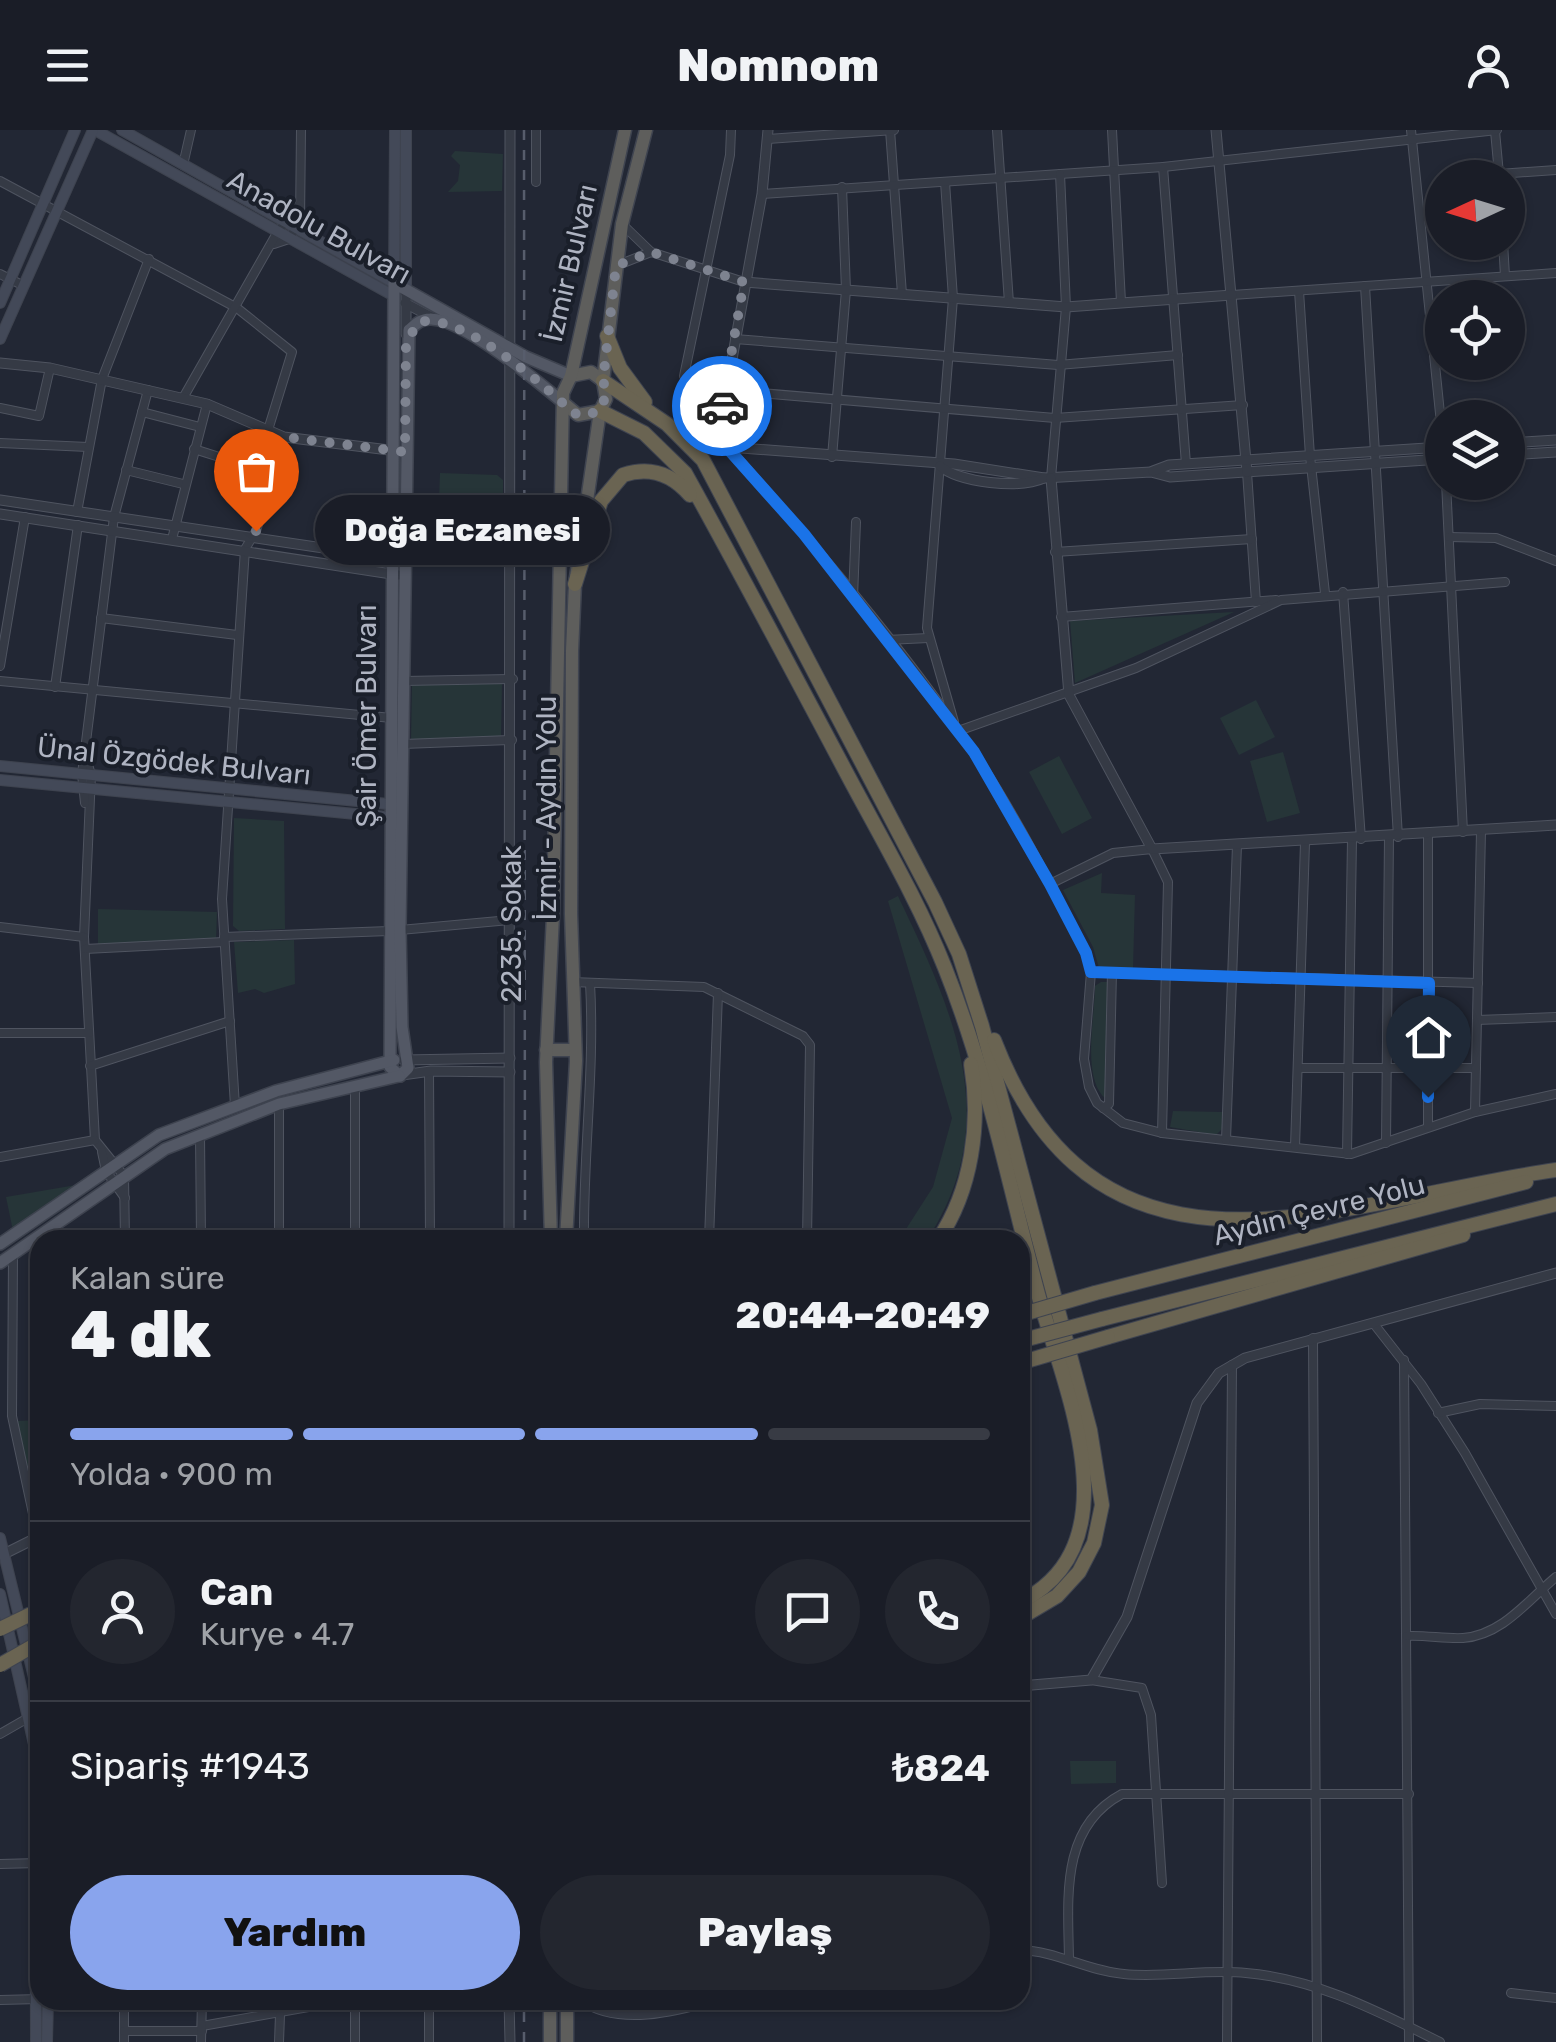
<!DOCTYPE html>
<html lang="tr">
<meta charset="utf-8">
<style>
:root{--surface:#1a1d27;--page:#23262f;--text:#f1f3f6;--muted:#9fa2a7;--line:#383b44;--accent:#89a4ed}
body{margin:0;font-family:Rubik,sans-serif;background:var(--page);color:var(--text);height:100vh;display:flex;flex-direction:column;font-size:38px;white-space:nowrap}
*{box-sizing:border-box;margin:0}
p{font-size:32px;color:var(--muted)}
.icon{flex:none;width:55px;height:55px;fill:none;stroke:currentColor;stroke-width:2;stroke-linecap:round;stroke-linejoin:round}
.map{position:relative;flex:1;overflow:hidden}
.details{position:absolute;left:30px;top:1100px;width:1000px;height:780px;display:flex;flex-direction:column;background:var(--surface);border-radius:30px;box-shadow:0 2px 8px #0004,0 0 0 2px var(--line)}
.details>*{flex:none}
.needle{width:65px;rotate:266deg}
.controls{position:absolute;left:1425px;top:30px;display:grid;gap:20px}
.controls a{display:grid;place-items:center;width:100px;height:100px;border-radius:50%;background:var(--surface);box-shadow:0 2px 8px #0004,0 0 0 2px var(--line);font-size:50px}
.pin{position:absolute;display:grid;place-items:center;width:85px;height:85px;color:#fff;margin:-102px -42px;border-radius:50% 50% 50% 0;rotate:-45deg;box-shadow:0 0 10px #0007}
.pin .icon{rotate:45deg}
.courier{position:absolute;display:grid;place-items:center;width:100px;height:100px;margin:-50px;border:8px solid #1a73e8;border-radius:50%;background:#fff;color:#222;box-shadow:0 2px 12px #0007}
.bubble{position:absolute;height:70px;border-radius:35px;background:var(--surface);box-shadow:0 2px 8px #0004,0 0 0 2px var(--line);font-size:32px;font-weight:800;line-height:70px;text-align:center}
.headline em{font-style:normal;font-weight:800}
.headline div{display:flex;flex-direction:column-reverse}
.headline{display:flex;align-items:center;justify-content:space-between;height:170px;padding:0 40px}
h1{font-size:65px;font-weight:800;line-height:75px}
.bar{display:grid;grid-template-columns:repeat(4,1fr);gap:15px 10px;align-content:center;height:120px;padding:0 40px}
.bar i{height:12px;border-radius:8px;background:var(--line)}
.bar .active{background:var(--accent)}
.bar p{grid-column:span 4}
.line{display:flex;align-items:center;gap:25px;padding:0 40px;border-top:2px solid var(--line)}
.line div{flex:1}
.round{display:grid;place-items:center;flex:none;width:105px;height:105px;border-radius:52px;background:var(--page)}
.action{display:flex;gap:20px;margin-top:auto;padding:20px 40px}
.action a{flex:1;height:115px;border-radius:60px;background:var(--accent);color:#111;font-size:40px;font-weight:800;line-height:115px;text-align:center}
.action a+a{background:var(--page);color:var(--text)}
header{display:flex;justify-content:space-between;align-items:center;height:130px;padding:0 40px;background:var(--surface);font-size:45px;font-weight:800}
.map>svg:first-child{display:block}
.green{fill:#263538}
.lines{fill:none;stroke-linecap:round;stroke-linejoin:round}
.minor-casing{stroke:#4f5460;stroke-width:10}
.tertiary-casing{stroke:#4f5460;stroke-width:11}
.secondary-casing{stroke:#3e434f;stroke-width:12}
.primary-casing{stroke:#3e434f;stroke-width:14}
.trunk-casing{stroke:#3f4450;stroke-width:15}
.motorway-casing{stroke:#3f4450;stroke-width:16}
.minor{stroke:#353a45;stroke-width:8}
.tertiary{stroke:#353a45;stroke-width:9}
.secondary{stroke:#434958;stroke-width:10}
.primary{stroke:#535865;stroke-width:11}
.trunk{stroke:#5e5e5c;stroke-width:12}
.motorway{stroke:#6a6452;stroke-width:14}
.rail{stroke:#575d6c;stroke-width:2.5;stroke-dasharray:10 10;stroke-linecap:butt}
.motorway-bridge-casing{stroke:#3f4450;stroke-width:16;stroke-linecap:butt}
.motorway-bridge{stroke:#6a6452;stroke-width:14}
.done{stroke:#7e8390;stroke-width:10;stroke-dasharray:0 18}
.route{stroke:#1a73e8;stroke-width:12}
.labels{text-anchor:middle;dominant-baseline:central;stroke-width:8;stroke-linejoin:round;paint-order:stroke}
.street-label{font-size:28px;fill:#afb4c2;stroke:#1a1f2a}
</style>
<header><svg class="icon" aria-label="menu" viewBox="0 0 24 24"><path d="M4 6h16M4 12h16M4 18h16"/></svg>Nomnom<svg class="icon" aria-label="person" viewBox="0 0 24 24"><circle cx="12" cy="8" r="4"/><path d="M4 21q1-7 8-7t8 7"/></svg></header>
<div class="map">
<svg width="1556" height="1912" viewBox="0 0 1556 1912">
<rect width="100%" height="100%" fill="#222734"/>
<g class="green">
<polygon points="455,21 503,24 502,61 448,62 458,51 460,35 451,26"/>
<polygon points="440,343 497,345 503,350 503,369 439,370"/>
<polygon points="1234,482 1075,553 1070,491"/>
<polygon points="412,553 502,553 501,608 411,610"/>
<polygon points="1256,570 1275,607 1239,625 1220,588"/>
<polygon points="1283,622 1300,683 1267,692 1250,631"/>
<polygon points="1059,626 1092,688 1062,704 1029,642"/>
<polygon points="234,688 284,691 285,799 239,801 233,796"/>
<polygon points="1102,743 1101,763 1135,765 1133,839 1099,838 1093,817 1063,760"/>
<path d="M898 766C953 881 1005 991 927 1110H899L933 1057 952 988 888 771Z"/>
<polygon points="98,779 217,782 216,810 98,815"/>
<polygon points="294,810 295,854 264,863 255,859 238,863 234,812"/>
<path d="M1101 852H1111L1106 969C1081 948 1095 887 1095 856Z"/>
<polygon points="1173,981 1222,982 1223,998 1216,1005 1170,997"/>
<polygon points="76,1055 77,1058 13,1101 6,1067"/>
<polygon points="40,1290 40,1386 16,1291"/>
<polygon points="1070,1631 1116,1631 1116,1653 1071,1654"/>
</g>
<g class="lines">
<defs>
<g id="minor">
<polyline points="890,0 902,164"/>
<polyline points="997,0 1009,173"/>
<polyline points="1112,0 1121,172"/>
<polyline points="1411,0 1442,303"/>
<polyline points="1495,1 1499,44 1556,40"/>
<polyline points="768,9 894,0"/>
<polyline points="183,35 191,0"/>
<polyline points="1163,37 1186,334"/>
<polyline points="0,51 237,178 292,222 268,300"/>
<polyline points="536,52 536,0"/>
<polyline points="945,52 953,168 927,498 954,592"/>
<polyline points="762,64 1163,37 1497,0"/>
<polyline points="622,94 651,122 744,152"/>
<polyline points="1503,112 1505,146"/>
<polyline points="274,114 289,109 300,91 301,0"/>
<polyline points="618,135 651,122"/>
<polyline points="0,144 24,156"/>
<polyline points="1365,156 1398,707"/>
<polyline points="1299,161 1310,326 1325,463"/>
<polyline points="1232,165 1556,143"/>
<polyline points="735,209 1058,235 1178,225"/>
<polyline points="726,252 684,246 730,25 731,0"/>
<polyline points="725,260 1055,288 1243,275"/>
<polyline points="183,268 277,103 299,75"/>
<polyline points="0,278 39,286 50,238"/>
<polyline points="142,282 200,297"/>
<polyline points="0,313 88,317"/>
<path d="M728 317C813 414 901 515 973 622 1016 685 1050 755 1086 823L1091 842 1084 929 1089 957 1097 973 1123 993 1162 1003 1351 1024 1475 982 1556 964"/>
<polyline points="194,319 273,344"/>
<polyline points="832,327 846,160 842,57"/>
<polyline points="126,340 183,354"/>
<polyline points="1247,342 1256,472"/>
<polyline points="1051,348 1066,177 1060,44"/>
<polyline points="1446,352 1463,702"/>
<polyline points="77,382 102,249 149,129"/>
<polyline points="1449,407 1496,408 1556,431"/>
<polyline points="172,409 207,274"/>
<polyline points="1055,422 1252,409"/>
<polyline points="1343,462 1361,709"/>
<polyline points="853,467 856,392"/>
<polyline points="1061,487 1276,470"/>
<polyline points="101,488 237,505"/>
<polyline points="887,510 928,508"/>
<polyline points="0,536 25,387"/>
<polyline points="0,551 392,588"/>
<polyline points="404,551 513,549"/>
<polyline points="55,557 78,395"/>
<polyline points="958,601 1136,538 1281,470 1505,452"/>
<polyline points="403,614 512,610"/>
<polyline points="86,627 91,645 84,807 95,1010 124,1046 125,1110"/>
<polyline points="85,673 82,644 114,387 148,260"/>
<polyline points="1050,754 1113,723 1152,719 1168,752 1162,1003"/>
<polyline points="0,797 84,807"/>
<polyline points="224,807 389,801 510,790"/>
<polyline points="85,819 224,812"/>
<polyline points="1091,842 1478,853"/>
<polyline points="572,852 704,857 803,906 810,915 807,1110"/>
<polyline points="1477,890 1556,887"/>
<polyline points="0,903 89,903"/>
<polyline points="90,936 230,891"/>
<polyline points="1298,938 1476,938"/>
<polyline points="429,941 430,1110"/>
<polyline points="279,975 279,1110"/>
<polyline points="235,976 222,769 245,419 256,401 284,307"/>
<polyline points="1103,978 1109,974 1112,842"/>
<polyline points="1475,982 1481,701"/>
<polyline points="1428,997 1428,705"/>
<polyline points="200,1005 201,1110"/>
<polyline points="1226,1010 1237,715"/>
<polyline points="1386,1013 1389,707"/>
<polyline points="1295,1017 1305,713"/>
<polyline points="102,1022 106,1041 125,1068"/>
<polyline points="1347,1024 1352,709"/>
<polyline points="0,1027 95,1010"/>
<polyline points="355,1110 355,956"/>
<path d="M584 1110C583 1024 595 939 590 853"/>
<polyline points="709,1110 718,863"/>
<polyline points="13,1125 12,1286 38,1407"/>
<polyline points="1374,1194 1421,1254 1465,1323 1556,1484"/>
<polyline points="1313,1208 1317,1912"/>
<polyline points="1404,1230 1409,1912"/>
<polyline points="1438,1283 1480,1274 1556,1276"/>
<path d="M1407 1506C1426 1505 1445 1509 1463 1508 1503 1505 1529 1469 1556 1447"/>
<polyline points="1091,1550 1142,1558 1151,1585 1162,1753"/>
<polyline points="0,1604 40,1581"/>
<polyline points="0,1734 38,1733"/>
<path d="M1020 1820C1057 1821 1087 1841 1124 1844 1164 1848 1205 1839 1246 1843 1317 1849 1377 1881 1440 1912"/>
<path d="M1069 1829C1068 1767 1060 1697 1122 1664H1409"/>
<polyline points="1511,1863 1556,1868"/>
<polyline points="0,1870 40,1869"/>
<polyline points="124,1870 124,1912"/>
<polyline points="355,1870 355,1912"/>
<path d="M580 1870C618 1897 675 1882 717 1870"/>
<polyline points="202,1896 348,1870"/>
<polyline points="124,1901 202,1901"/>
<polyline points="201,1912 202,1870"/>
<polyline points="279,1912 280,1885"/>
<polyline points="429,1912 429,1870"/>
<polyline points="1227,1912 1232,1235"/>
</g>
<g id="tertiary">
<polyline points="768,0 762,64 719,301 728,317 954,334 1044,348 1151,342 1170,347 1442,329"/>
<polyline points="1216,0 1247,342"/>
<polyline points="744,152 1066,177 1232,165"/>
<polyline points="405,173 435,189"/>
<polyline points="406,204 406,160"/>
<polyline points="0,233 50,238 207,274 284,307 405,322"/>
<polyline points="1508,313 1556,310"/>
<polyline points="1508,325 1556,322"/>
<path d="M940 336C959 353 1020 359 1044 348"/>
<polyline points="1153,341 1169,335 1442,317"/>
<polyline points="1051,348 1069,565 1152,719 1556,695"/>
<polyline points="0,370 404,430"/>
<polyline points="0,384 398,445"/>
<polyline points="404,930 510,928"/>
<polyline points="402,945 431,941 510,942"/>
<polyline points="509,1110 510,0"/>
<polyline points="0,1426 40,1406"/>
<polyline points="1020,1556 1091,1550 1127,1487 1197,1273 1219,1243 1245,1228 1556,1143"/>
<polyline points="509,1870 510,1912"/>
</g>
<g id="secondary">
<polyline points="95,0 394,166"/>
<polyline points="122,0 394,153 395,0"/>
<polyline points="406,0 406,160"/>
<polyline points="0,173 75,0"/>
<polyline points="0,209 93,0"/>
<polyline points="0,636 398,675"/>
<polyline points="0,650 397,688"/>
<polyline points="0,1408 40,1572"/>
<polyline points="0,1464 35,1619 36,1912"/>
<polyline points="47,1912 48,1870"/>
</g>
<g id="primary">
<polyline points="400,946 390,937 394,153 526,227 571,246"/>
<path d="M400 946 408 938 402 897 400 798 409 200C416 194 421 189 430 189 462 188 541 254 566 275"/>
<polyline points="0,1114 159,1005 276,961 394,930"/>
<polyline points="0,1133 165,1019 279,974 399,946"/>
</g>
<g id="trunk">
<polyline points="571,246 591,242 603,251"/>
<polyline points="566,275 578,285 600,281"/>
<polyline points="546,920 575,920"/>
<polyline points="551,1110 546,932 553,785 563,263 571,246 625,0"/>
<polyline points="566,1110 576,931 571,784 572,521 575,454 600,281 606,269 603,251 622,94 646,0"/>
<polyline points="550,1870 550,1912"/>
<polyline points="567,1912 567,1870"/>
</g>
<g id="motorway">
<polyline points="607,206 620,238 645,272"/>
<polyline points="603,251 667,294 703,330 935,772 959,824 982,896 1090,1300 1102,1375 1094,1413 1079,1442 1057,1466 1020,1488"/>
<path d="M600 281 644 303 685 343C740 442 793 542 846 642 880 706 918 770 945 838 987 943 1009 1055 1038 1164 1064 1257 1136 1415 1020 1472"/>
<path d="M575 454 601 371 623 345C650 336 672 344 690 365"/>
<path d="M994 910C1100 1185 1341 1070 1556 1040"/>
<path d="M938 1110C972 1060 981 993 971 934"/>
<polyline points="1095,1163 1526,1052"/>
<polyline points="1102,1189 1556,1074"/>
<polyline points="1108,1207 1463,1105"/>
</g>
</defs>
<use href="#minor" class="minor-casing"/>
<use href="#tertiary" class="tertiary-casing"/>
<use href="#secondary" class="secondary-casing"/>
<use href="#primary" class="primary-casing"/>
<use href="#trunk" class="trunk-casing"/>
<use href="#motorway" class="motorway-casing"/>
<use href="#minor" class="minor"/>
<use href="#tertiary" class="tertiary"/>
<use href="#secondary" class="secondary"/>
<use href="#primary" class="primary"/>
<use href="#trunk" class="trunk"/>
<use href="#motorway" class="motorway"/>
<g class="rail">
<polyline points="524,0 525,1110"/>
<polyline points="524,1912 524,1870"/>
</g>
<defs>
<g id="motorway-bridge">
<polyline points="1020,1185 1095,1163"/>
<polyline points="1020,1211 1102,1189"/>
<polyline points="1023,1232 1108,1207"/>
<polyline points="0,1499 31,1484"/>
<polyline points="0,1535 40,1512"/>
</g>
</defs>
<use href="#motorway-bridge" class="motorway-bridge-casing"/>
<use href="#motorway-bridge" class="motorway-bridge"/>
</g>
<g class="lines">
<path class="done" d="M256 401 284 307 405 322 406 212 419 192C460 182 545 255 573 283L586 286 600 280 607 263 603 251 616 136 651 122 744 152 722 276"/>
<polyline class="route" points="722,276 722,312 804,404 974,622 1050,754 1086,823 1091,842 1429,853 1428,967"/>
</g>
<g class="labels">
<g class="street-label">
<text transform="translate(319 97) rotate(29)">Anadolu Bulvarı</text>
<text transform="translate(570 133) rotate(-77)">İzmir Bulvarı</text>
<text transform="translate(366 586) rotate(-90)">Şair Ömer Bulvarı</text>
<text transform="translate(174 631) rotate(6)">Ünal Özgödek Bulvarı</text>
<text transform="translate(546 678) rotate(-90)">İzmir - Aydın Yolu</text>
<text transform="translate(511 794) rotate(-90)">2235. Sokak</text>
<text transform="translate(1319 1080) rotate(-14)">Aydın Çevre Yolu</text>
</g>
</g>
</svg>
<div class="controls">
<a><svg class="needle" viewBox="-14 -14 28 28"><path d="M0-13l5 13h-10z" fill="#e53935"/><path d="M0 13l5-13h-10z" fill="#9fa2a7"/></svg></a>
<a><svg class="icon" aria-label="locate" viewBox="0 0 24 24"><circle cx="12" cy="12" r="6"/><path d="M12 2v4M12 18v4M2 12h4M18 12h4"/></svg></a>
<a><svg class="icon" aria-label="layers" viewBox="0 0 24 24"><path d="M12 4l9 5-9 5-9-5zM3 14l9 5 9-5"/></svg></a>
</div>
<div class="pin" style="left:256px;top:401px;background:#ea580c"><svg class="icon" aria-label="bag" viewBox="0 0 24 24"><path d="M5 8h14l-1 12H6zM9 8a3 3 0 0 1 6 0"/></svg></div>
<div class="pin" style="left:1428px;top:967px;background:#1f2937"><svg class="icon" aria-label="home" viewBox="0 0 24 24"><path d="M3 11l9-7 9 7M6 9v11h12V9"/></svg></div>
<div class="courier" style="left:722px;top:276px"><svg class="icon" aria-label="car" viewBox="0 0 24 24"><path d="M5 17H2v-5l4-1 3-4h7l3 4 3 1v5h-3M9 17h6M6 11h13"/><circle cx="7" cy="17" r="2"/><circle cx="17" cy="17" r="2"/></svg></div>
<div class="bubble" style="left:315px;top:365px;width:295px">Doğa Eczanesi</div>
<section class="details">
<div class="headline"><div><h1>4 dk</h1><p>Kalan süre</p></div><em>20:44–20:49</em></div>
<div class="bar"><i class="active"></i><i class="active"></i><i class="active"></i><i></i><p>Yolda · 900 m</p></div>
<div class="line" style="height:180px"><a class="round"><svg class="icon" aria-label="person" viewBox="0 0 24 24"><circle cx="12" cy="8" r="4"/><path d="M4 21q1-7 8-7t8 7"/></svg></a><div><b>Can</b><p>Kurye · 4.7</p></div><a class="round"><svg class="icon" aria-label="chat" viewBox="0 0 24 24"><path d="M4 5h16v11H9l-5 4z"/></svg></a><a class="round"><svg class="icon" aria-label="phone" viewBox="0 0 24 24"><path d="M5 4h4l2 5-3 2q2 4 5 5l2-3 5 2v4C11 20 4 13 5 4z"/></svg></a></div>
<div class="line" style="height:130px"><div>Sipariş #1943</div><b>₺824</b></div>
<div class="action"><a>Yardım</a><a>Paylaş</a></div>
</section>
</div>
